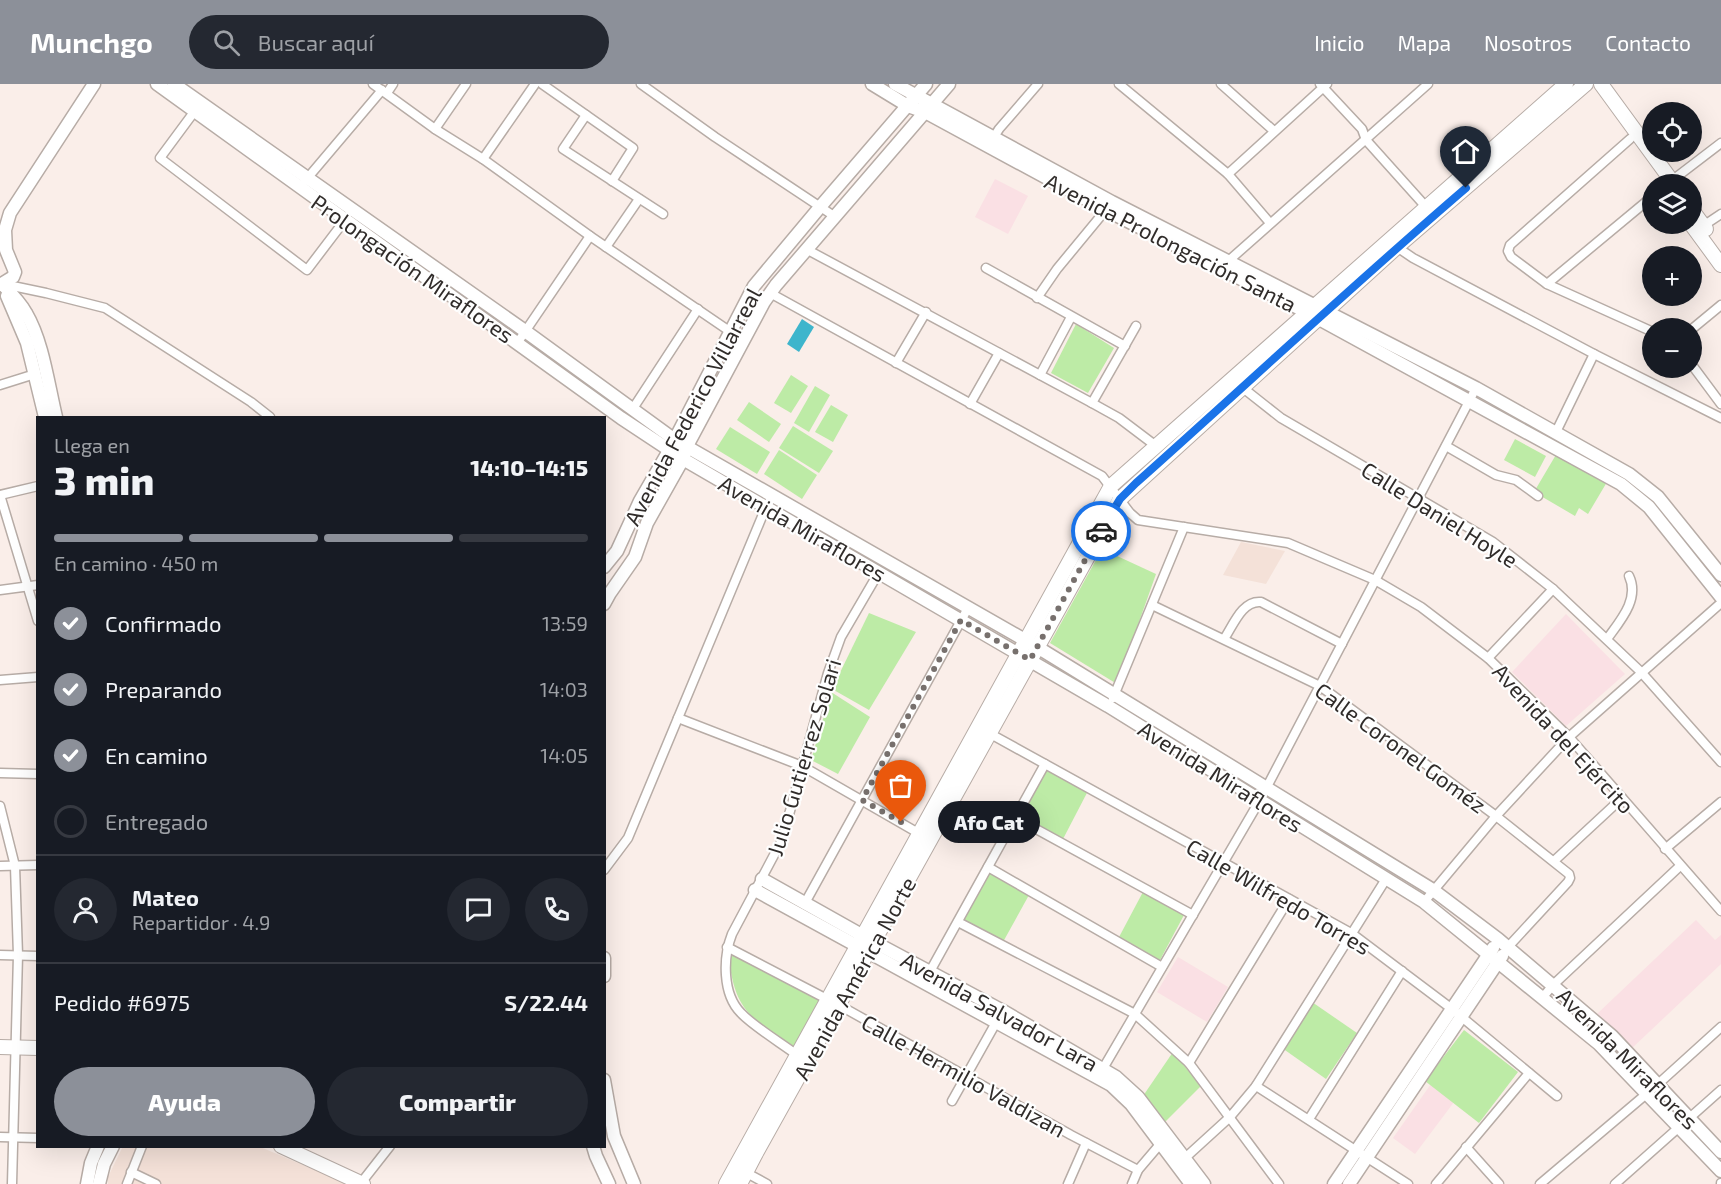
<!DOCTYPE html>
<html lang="es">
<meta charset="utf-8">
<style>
:root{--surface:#171b24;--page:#242831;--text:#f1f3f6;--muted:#9ea1a6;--line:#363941;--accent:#8c9099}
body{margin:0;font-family:"Exo 2",sans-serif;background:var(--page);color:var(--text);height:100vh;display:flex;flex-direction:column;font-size:22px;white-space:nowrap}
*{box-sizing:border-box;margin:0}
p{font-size:20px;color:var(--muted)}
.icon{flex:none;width:33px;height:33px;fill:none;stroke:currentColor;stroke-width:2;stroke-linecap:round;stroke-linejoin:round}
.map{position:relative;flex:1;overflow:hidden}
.panel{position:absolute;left:36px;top:332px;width:570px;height:732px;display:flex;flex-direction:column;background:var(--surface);border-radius:0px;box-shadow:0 6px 24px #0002}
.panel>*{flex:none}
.buttons{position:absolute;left:1642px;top:18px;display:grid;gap:12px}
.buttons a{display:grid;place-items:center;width:60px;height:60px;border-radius:50%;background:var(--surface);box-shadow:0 6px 24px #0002;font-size:30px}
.pin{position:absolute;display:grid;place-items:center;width:51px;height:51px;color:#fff;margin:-62px -26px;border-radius:50% 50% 50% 0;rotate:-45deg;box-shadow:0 0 6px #0007}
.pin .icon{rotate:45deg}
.courier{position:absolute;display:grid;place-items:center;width:60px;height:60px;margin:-30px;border:4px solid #1a73e8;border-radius:50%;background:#fff;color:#222;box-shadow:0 2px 8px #0007}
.bubble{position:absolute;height:42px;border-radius:21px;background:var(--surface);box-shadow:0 6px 24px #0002;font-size:20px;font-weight:800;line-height:42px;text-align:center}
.summary em{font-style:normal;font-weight:800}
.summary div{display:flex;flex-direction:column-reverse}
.summary{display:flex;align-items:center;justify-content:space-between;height:102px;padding:0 18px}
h1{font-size:39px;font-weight:800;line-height:45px}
.bar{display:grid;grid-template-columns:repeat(4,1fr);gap:9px 6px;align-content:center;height:72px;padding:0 18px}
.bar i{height:8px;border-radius:4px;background:var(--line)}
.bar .on{background:var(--accent)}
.bar p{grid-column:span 4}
.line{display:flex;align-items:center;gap:15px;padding:0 18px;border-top:2px solid var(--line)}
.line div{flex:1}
.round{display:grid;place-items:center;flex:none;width:63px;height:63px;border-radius:32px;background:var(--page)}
ol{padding:0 18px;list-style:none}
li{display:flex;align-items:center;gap:18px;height:66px}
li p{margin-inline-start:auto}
li .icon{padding:6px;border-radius:50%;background:var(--accent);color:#fff;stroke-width:4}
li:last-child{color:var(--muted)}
li i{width:33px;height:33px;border:3px solid var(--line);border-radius:50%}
.cta{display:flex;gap:12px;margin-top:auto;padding:12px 18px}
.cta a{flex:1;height:69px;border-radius:36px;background:var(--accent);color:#fff;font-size:24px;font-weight:800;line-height:69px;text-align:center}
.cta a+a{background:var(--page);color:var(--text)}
header{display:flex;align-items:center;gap:36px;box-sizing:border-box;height:84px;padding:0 30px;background:var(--accent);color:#fff}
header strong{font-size:28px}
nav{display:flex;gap:33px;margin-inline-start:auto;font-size:21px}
.search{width:420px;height:54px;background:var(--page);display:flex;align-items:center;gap:15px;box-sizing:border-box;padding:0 21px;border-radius:33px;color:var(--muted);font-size:22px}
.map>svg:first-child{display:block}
.built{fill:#f4e1d8}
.education{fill:#fae0e4}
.green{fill:#bdeba6}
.water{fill:#3eb5cc}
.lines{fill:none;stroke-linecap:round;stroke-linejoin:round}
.street-casing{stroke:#b7aca6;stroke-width:11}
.secondary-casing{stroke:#b7aca6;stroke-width:15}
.primary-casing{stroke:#b7aca6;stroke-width:16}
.street{stroke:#fff;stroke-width:8}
.secondary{stroke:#fff;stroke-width:12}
.primary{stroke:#fff;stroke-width:14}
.done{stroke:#77706d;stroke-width:6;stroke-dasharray:0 10.8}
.route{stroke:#1a73e8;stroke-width:8}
.labels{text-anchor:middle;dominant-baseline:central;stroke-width:4.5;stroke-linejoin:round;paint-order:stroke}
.street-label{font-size:22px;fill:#302c2a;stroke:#fefefe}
</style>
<header>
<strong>Munchgo</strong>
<div class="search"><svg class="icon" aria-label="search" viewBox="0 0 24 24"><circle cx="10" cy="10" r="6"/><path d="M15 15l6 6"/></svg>Buscar aquí</div>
<nav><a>Inicio</a><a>Mapa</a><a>Nosotros</a><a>Contacto</a></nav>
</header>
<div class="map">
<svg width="1721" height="1100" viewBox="0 0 1721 1100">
<rect width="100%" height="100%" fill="#faeee9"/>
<g class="built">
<polygon points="1241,458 1285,467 1266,500 1223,491"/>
<polygon points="123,1062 258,1062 348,1100 108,1100 108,1093"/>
</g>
<g class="education">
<polygon points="995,95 1028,112 1008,150 975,133"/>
<polygon points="1566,530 1625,590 1566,642 1512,588"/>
<polygon points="1696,836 1715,856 1721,851 1721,880 1630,966 1597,930"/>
<polygon points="1178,873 1228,903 1207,938 1157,908"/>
<polygon points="1431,1000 1454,1018 1415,1070 1393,1054"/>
</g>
<g class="green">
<polygon points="1076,240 1114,264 1088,309 1051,289"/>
<polygon points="791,291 808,302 791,329 774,319"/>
<polygon points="815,302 830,311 809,348 794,339"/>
<polygon points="749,318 781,340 769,358 737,336"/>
<polygon points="831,321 848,331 833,358 815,348"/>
<polygon points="793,342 833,367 819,389 779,364"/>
<polygon points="730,343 770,368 757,390 716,365"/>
<polygon points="1515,355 1546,372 1535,393 1504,376"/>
<polygon points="779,366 817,391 802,415 764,390"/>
<polygon points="1557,369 1607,398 1588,430 1579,424 1575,432 1534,408"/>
<polygon points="1102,465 1156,490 1117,600 1050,559"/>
<polygon points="869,529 916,548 869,626 832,605"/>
<polygon points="831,608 870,633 838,690 811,676"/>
<polygon points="1049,681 1089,705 1063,755 1019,732"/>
<polygon points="990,788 1029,811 1003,858 963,836"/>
<polygon points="1144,806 1184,831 1160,876 1118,855"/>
<path d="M728 867 820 917 795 963C748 933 734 926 728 867Z"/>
<polygon points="1312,918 1357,949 1326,995 1282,964"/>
<polygon points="1464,946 1518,988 1479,1039 1425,997"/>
<polygon points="1173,968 1201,1002 1165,1038 1143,1012"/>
</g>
<polygon class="water" points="802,235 814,243 799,268 787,260"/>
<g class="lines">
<defs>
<g id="street">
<polyline points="373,0 435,45 483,75 590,152 744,257"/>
<polyline points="542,0 633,64 612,97"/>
<polyline points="641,0 715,53 834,132"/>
<polyline points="1119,0 1228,90 1270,139"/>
<polyline points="1221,0 1274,47"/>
<polyline points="1320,0 1362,45 1366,56 1427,124"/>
<polyline points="387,9 393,0"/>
<polyline points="197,24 160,74 307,186 345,136"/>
<polyline points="586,31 563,65 663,130"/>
<polyline points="435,45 466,0"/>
<polyline points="1630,55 1510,161 1508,167 1511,173 1547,200 1653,248"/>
<polyline points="991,58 999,45 1038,0"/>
<polyline points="483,75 535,0"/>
<polyline points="1228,90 1327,0"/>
<polyline points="305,97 382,6"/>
<polyline points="1670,98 1721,59"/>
<polyline points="1703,142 1721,130"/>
<polyline points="1394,161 1413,174 1594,270 1721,334"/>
<polyline points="606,163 639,115"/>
<polyline points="806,165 1092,319 1119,334 1156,362"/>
<polyline points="1225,180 1428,0"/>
<polyline points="986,184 1125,262"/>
<polyline points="3,200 46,209 105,224 251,318 270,333"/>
<polyline points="1547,200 1653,112"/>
<polyline points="770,209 1102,392 1130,429 1138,436 1288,459 1375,496 1421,523 1488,574 1569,653 1721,827"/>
<polyline points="1037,214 1057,185 1109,122"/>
<polyline points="1692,245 1721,221"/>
<polyline points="518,258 590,152"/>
<polyline points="896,279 926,228"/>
<polyline points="1692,281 1721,320"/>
<polyline points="1040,291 1071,233"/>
<polyline points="0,301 35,290"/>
<polyline points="1243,304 1281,334 1493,458 1553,505 1641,588 1721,678"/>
<polyline points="1092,319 1136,242"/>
<polyline points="970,320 999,269"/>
<polyline points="632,326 698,225"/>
<polyline points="1556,348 1594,270"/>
<polyline points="1446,362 1496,391 1516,396 1538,412"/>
<polyline points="0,411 38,537"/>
<polyline points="0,411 38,402"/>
<polyline points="0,506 38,501"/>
<polyline points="1152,521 1320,602 1496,732 1569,790 1570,794 1568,798 1508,863"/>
<path d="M1224 555C1233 542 1242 516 1261 518L1342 560"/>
<path d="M1607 555C1620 537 1640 515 1629 492"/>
<polyline points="1488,574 1553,505"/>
<polyline points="0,596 38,593"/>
<polyline points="1113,614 1184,443"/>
<polyline points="678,634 802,682 920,750"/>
<polyline points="987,648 1351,849 1452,925 1557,1012"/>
<polyline points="0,689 38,690"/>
<polyline points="0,722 15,782 18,871 12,1100"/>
<polyline points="1016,734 1193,831"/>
<polyline points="1665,765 1721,718"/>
<polyline points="1554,777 1622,714"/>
<polyline points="0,782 38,781"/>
<polyline points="988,783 1162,883"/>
<polyline points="604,786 628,754 766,423 773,412"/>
<polyline points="1424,818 1496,732 1569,653 1721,519"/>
<polyline points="805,819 968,524"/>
<polyline points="958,838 1135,930 1189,979 1279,1100"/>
<polyline points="727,863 846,925 1071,1051 1138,1086"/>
<polyline points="0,871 38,872"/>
<polyline points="928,891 1045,680"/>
<polyline points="1543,913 1553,901 1680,782"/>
<path d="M797 971C781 959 753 942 741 929 722 910 723 873 732 850L782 756 828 589 841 553 879 488"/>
<polyline points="1189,979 1289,815"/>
<polyline points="1101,988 1260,716 1476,304"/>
<polyline points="1256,1002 1408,1100"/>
<polyline points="952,1017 998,935"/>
<polyline points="1309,1035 1402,887"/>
<polyline points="0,1053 38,1054"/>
<polyline points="1466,1063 1499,1100"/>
<polyline points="1185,1074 1230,1033 1256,1002 1386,795"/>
<polyline points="743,1087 767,1100"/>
<polyline points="131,1088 156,1100"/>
<polyline points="361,1099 390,1062"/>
<polyline points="127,1100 142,1062"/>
<polyline points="1068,1100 1086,1059"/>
<polyline points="1132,1100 1138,1086 1161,1059"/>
<polyline points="1436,1100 1529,989"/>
<polyline points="1540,1100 1657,1001 1721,943"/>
<polyline points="1615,1100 1721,1006"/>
<polyline points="1721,1100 1721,1099"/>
</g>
<g id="secondary">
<polyline points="157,0 621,334 683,375 1108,622 1424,818 1599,960 1721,1087"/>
<polyline points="174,0 525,247 675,356 1037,563 1433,806 1498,855 1612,952 1721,1068"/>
<polyline points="872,0 908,22 925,28 1106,126 1308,229 1621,400 1649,423 1721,513"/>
<polyline points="895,0 1112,118 1476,304 1629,390 1658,413 1721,491"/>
<path d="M2 200C11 209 20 218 26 229 43 258 48 300 56 333"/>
<polyline points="0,201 13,193 15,188 6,166 5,146 10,129 94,0"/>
<polyline points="7,212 27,259 45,333"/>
<polyline points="604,483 617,467 640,417 670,365 754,202 820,123 926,0"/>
<polyline points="604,520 610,509 635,473 647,439 683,375 687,362 764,218 776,201 949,0"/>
<polyline points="762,795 874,858 1003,927 1116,993 1138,1013 1204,1100"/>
<polyline points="755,806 1111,1001 1131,1020 1191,1100"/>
<polyline points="604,874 604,892"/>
<polyline points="604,996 614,1052 634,1100"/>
<polyline points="593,1062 596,1072 609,1100"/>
<polyline points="87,1100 91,1079 98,1062"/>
<polyline points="99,1100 104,1080 113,1062"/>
<polyline points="1334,1100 1493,864"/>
<polyline points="1349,1100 1502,872"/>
</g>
<g id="primary">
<polyline points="1601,0 1674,100"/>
<polyline points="1692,126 1706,145"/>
<polyline points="1691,140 1721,181"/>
<polyline points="0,963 38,964"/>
<polyline points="281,1062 363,1100"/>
<polyline points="726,1100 1111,402 1566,0"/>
<polyline points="740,1100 755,1071 1120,415 1397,163 1586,0"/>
</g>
</defs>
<use href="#street" class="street-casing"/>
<use href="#secondary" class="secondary-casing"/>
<use href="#primary" class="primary-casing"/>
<use href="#street" class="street"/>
<use href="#secondary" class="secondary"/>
<use href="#primary" class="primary"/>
</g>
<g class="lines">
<polyline class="done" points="901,738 862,716 961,536 1030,576 1101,447"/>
<path class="route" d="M1101 447 1120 415 1136 399C1246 301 1354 200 1466 104"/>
</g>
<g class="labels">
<g class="street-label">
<text transform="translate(1171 158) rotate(27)">Avenida Prolongación Santa</text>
<text transform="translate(413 184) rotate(35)">Prolongación Miraflores</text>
<text transform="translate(692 322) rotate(-62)">Avenida Federico Villarreal</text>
<text transform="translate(1440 430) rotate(32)">Calle Daniel Hoyle</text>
<text transform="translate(803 444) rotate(30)">Avenida Miraflores</text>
<text transform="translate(1564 654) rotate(47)">Avenida del Ejército</text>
<text transform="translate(1401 663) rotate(36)">Calle Coronel Goméz</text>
<text transform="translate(803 673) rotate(-73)">Julio Gutierrez Solari</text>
<text transform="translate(1221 692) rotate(32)">Avenida Miraflores</text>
<text transform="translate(1279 812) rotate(30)">Calle Wilfredo Torres</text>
<text transform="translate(854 894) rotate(-61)">Avenida América Norte</text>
<text transform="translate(1000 927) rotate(29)">Avenida Salvador Lara</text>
<text transform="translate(1628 974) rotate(45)">Avenida Miraflores</text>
<text transform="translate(964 991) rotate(29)">Calle Hermilio Valdizan</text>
</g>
</g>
</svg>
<div class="buttons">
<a><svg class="icon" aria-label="locate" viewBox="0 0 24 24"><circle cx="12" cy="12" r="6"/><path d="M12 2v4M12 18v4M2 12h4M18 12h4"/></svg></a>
<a><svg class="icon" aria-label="layers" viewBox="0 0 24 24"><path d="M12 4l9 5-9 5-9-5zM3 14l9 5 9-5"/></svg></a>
<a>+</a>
<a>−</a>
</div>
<div class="pin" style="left:901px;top:738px;background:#ea580c"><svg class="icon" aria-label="bag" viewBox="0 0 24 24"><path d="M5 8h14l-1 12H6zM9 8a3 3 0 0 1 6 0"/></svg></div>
<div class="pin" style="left:1466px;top:104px;background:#1f2937"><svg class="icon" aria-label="home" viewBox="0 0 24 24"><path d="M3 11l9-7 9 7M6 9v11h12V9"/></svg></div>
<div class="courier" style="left:1101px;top:447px"><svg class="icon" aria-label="car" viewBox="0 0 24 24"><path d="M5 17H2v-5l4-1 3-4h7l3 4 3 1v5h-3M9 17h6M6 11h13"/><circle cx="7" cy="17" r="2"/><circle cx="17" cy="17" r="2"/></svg></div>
<div class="bubble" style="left:938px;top:717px;width:102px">Afo Cat</div>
<section class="panel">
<div class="summary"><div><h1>3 min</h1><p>Llega en</p></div><em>14:10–14:15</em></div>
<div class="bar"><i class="on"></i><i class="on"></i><i class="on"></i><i></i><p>En camino · 450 m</p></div>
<ol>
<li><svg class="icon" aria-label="check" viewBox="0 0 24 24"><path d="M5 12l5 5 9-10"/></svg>Confirmado<p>13:59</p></li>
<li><svg class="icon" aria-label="check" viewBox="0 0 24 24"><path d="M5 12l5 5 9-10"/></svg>Preparando<p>14:03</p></li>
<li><svg class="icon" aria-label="check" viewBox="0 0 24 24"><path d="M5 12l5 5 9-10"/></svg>En camino<p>14:05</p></li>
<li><i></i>Entregado</li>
</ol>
<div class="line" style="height:108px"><a class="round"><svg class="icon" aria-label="person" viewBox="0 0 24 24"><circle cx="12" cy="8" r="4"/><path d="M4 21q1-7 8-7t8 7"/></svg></a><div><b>Mateo</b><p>Repartidor · 4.9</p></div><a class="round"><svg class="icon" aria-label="chat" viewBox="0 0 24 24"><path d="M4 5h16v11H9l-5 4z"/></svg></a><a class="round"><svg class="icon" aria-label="phone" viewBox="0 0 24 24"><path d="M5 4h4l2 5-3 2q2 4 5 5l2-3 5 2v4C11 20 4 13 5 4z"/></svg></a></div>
<div class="line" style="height:78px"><div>Pedido #6975</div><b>S/22.44</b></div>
<div class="cta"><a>Ayuda</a><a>Compartir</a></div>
</section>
</div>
